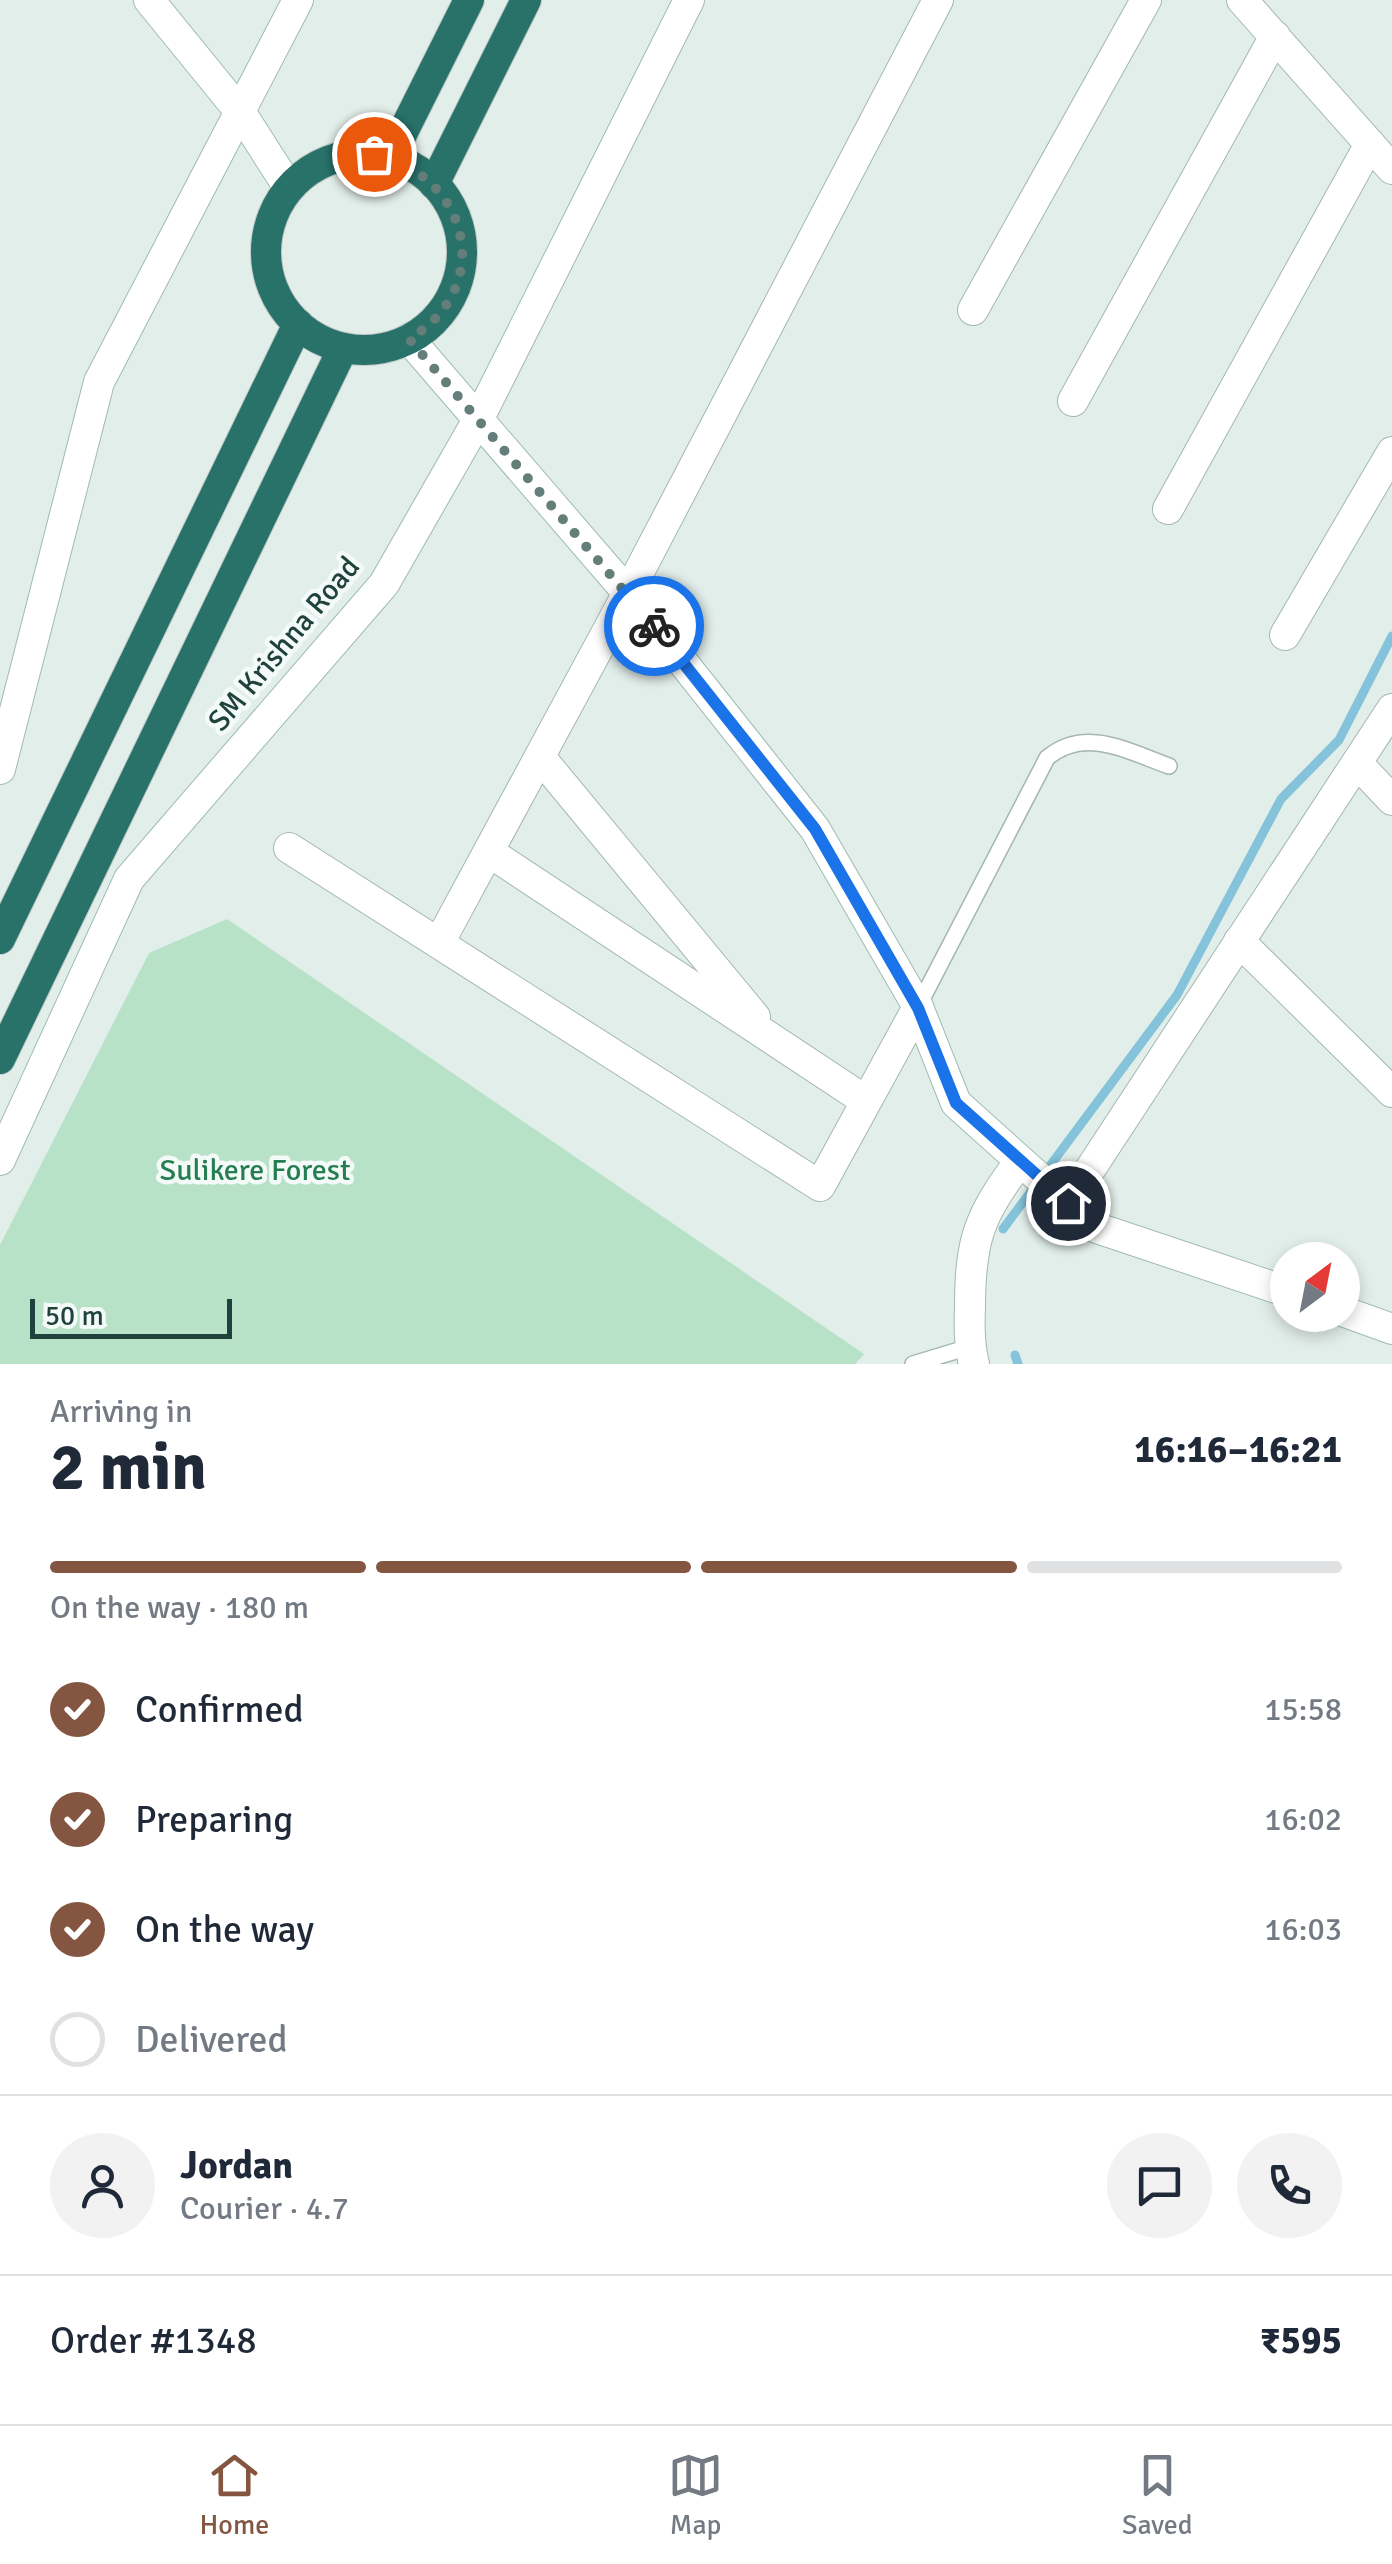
<!DOCTYPE html>
<meta charset="utf-8">
<style>
:root{--surface:#fff;--page:#f2f2f3;--text:#1f2937;--muted:#747a83;--line:#e0e1e3;--accent:#845642}
body{margin:0;font-family:Signika,sans-serif;background:var(--page);color:var(--text);height:100vh;display:flex;flex-direction:column;font-size:38px;white-space:nowrap}
*{box-sizing:border-box;margin:0}
p{font-size:32px;color:var(--muted)}
.icon{flex:none;width:55px;height:55px;fill:none;stroke:currentColor;stroke-width:2;stroke-linecap:round;stroke-linejoin:round}
.map{position:relative;height:1364px;overflow:hidden}
.details{display:flex;flex-direction:column;background:var(--surface);flex:1}
.details>*{flex:none}
.needle{width:65px;rotate:32deg}
.buttons{position:absolute;left:1270px;top:1242px;display:grid;gap:20px}
.buttons a{display:grid;place-items:center;width:90px;height:90px;border-radius:50%;background:var(--surface);box-shadow:0 5px 15px #0003;font-size:50px}
.scale{position:absolute;left:30px;bottom:25px;width:202px;box-sizing:border-box;padding-left:10px;border:5px solid #20423c;border-top:0;font-size:28px;line-height:35px;white-space:nowrap;color:#20423c;-webkit-text-stroke:8px #f3faf7;paint-order:stroke}
.pin{position:absolute;display:grid;place-items:center;width:85px;height:85px;color:#fff;margin:-42px;border:5px solid #fff;border-radius:50%;box-shadow:0 2px 10px #0007}
.courier{position:absolute;display:grid;place-items:center;width:100px;height:100px;margin:-50px;border:8px solid #1a73e8;border-radius:50%;background:#fff;color:#222;box-shadow:0 2px 12px #0007}
.summary em{font-style:normal;font-weight:800}
.summary div{display:flex;flex-direction:column-reverse}
.summary{display:flex;align-items:center;justify-content:space-between;height:170px;padding:0 50px}
h1{font-size:65px;font-weight:800;line-height:75px}
.bar{display:grid;grid-template-columns:repeat(4,1fr);gap:15px 10px;align-content:center;height:120px;padding:0 50px}
.bar i{height:12px;border-radius:8px;background:var(--line)}
.bar .current{background:var(--accent)}
.bar p{grid-column:span 4}
.line{display:flex;align-items:center;gap:25px;padding:0 50px;border-top:2px solid var(--line)}
.line div{flex:1}
.round{display:grid;place-items:center;flex:none;width:105px;height:105px;border-radius:52px;background:var(--page)}
ol{padding:0 50px;list-style:none}
li{display:flex;align-items:center;gap:30px;height:110px}
li p{margin-inline-start:auto}
li .icon{padding:10px;border-radius:50%;background:var(--accent);color:#fff;stroke-width:4}
li:last-child{color:var(--muted)}
li i{width:55px;height:55px;border:5px solid var(--line);border-radius:50%}
.dock{display:flex;justify-content:space-around;align-items:center;height:140px;border-top:2px solid var(--line);background:var(--surface);font-size:28px;color:var(--muted)}
.dock a{display:grid;justify-items:center;gap:5px}
.dock .current{color:var(--accent)}
.map>svg:first-child{display:block}
.green{fill:#b8e2c8}
.lines{fill:none;stroke-linecap:round;stroke-linejoin:round}
.stream{stroke:#84c3da;stroke-width:9}
.lane-casing{stroke:#a4b7b2;stroke-width:18}
.street-casing{stroke:#a4b7b2;stroke-width:32}
.secondary-casing{stroke:#9fbbb4;stroke-width:32}
.highway-casing{stroke:#c1cac8;stroke-width:32}
.lane{stroke:#fff;stroke-width:15}
.street{stroke:#fff;stroke-width:30}
.secondary{stroke:#fff;stroke-width:30}
.highway{stroke:#28726a;stroke-width:30}
.done{stroke:#647e79;stroke-width:10;stroke-dasharray:0 18}
.route{stroke:#1a73e8;stroke-width:12}
.labels{text-anchor:middle;dominant-baseline:central;stroke-width:9;stroke-linejoin:round;paint-order:stroke}
.street-label{font-size:30px;fill:#20423c;stroke:#f3faf7}
.park-label{font-size:30px;fill:#257e51;stroke:#f3faf7}
</style>
<div class="map">
<svg width="1392" height="1364" viewBox="0 0 1392 1364">
<rect width="100%" height="100%" fill="#e2eeea"/>
<polygon class="green" points="227,919 864,1354 855,1364 0,1364 0,1245 149,953"/>
<g class="lines">
<g class="stream">
<polyline points="1003,1229 1177,995 1281,799 1339,740 1392,636"/>
<polyline points="1015,1355 1018,1364"/>
</g>
<defs>
<g id="lane">
<path d="M919 1005 1047 758C1085 726 1127 751 1169 766"/>
<polyline points="913,1364 969,1347"/>
</g>
<g id="street">
<polyline points="1242,0 1392,169"/>
<polyline points="973,310 1146,0"/>
<polyline points="1073,401 1275,36"/>
<polyline points="1168,509 1370,144"/>
<polyline points="1285,635 1392,452"/>
<polyline points="540,757 755,1017"/>
<polyline points="1357,763 1392,800"/>
<polyline points="289,848 820,1186 918,1007"/>
<polyline points="489,852 866,1101"/>
<polyline points="1239,941 1392,1092"/>
<polyline points="439,943 628,593 938,0"/>
<polyline points="1068,1203 1392,709"/>
<path d="M974 1364C969 1345 969 1328 970 1308 970 1239 979 1216 1020 1161"/>
</g>
<g id="secondary">
<polyline points="149,0 241,113 289,188"/>
<polyline points="409,339 628,593 815,829 918,1007 956,1103 1094,1227 1288,1292"/>
<polyline points="0,769 99,382 298,0"/>
<polyline points="0,1160 129,879 384,584 479,418 689,0"/>
<polyline points="1342,1311 1392,1329"/>
</g>
<g id="highway">
<circle cx="364" cy="252" r="98"/>
<polyline points="390,158 469,0"/>
<polyline points="434,184 526,0"/>
<polyline points="0,939 298,324"/>
<polyline points="0,1059 343,348"/>
</g>
</defs>
<use href="#lane" class="lane-casing"/>
<use href="#street" class="street-casing"/>
<use href="#secondary" class="secondary-casing"/>
<use href="#highway" class="highway-casing"/>
<use href="#lane" class="lane"/>
<use href="#street" class="street"/>
<use href="#secondary" class="secondary"/>
<use href="#highway" class="highway"/>
</g>
<g class="lines">
<path class="done" d="M374 154C469 175 497 287 409 339L654 626"/>
<polyline class="route" points="654,626 815,829 918,1008 956,1103 1068,1203"/>
</g>
<g class="labels">
<g class="street-label">
<text transform="translate(284 644) rotate(-50)">SM Krishna Road</text>
</g>
<g class="park-label">
<text x="255" y="1170">Sulikere Forest</text>
</g>
</g>
</svg>
<div class="buttons">
<a><svg class="needle" viewBox="-14 -14 28 28"><path d="M0-13l5 13h-10z" fill="#e53935"/><path d="M0 13l5-13h-10z" fill="#747a83"/></svg></a>
</div>
<div class="scale">50 m</div>
<div class="pin" style="left:374px;top:154px;background:#ea580c"><svg class="icon" aria-label="bag" viewBox="0 0 24 24"><path d="M5 8h14l-1 12H6zM9 8a3 3 0 0 1 6 0"/></svg></div>
<div class="pin" style="left:1068px;top:1203px;background:#1f2937"><svg class="icon" aria-label="home" viewBox="0 0 24 24"><path d="M3 11l9-7 9 7M6 9v11h12V9"/></svg></div>
<div class="courier" style="left:654px;top:626px"><svg class="icon" aria-label="bike" viewBox="0 0 24 24"><circle cx="6" cy="16" r="4"/><circle cx="18" cy="16" r="4"/><path d="M6 16l4-8h5l3 8M10 8l3 8H6M13 5h3"/></svg></div>
</div>
<section class="details">
<div class="summary"><div><h1>2 min</h1><p>Arriving in</p></div><em>16:16–16:21</em></div>
<div class="bar"><i class="current"></i><i class="current"></i><i class="current"></i><i></i><p>On the way · 180 m</p></div>
<ol>
<li><svg class="icon" aria-label="check" viewBox="0 0 24 24"><path d="M5 12l5 5 9-10"/></svg>Confirmed<p>15:58</p></li>
<li><svg class="icon" aria-label="check" viewBox="0 0 24 24"><path d="M5 12l5 5 9-10"/></svg>Preparing<p>16:02</p></li>
<li><svg class="icon" aria-label="check" viewBox="0 0 24 24"><path d="M5 12l5 5 9-10"/></svg>On the way<p>16:03</p></li>
<li><i></i>Delivered</li>
</ol>
<div class="line" style="height:180px"><a class="round"><svg class="icon" aria-label="person" viewBox="0 0 24 24"><circle cx="12" cy="8" r="4"/><path d="M4 21q1-7 8-7t8 7"/></svg></a><div><b>Jordan</b><p>Courier · 4.7</p></div><a class="round"><svg class="icon" aria-label="chat" viewBox="0 0 24 24"><path d="M4 5h16v11H9l-5 4z"/></svg></a><a class="round"><svg class="icon" aria-label="phone" viewBox="0 0 24 24"><path d="M5 4h4l2 5-3 2q2 4 5 5l2-3 5 2v4C11 20 4 13 5 4z"/></svg></a></div>
<div class="line" style="height:130px"><div>Order #1348</div><b>₹595</b></div>
</section>
<nav class="dock">
<a class="current"><svg class="icon" aria-label="home" viewBox="0 0 24 24"><path d="M3 11l9-7 9 7M6 9v11h12V9"/></svg>Home</a>
<a><svg class="icon" aria-label="map" viewBox="0 0 24 24"><path d="M3 6l6-2 6 2 6-2v14l-6 2-6-2-6 2zM9 4v14M15 6v14"/></svg>Map</a>
<a><svg class="icon" aria-label="saved" viewBox="0 0 24 24"><path d="M7 4h10v16l-5-4-5 4z"/></svg>Saved</a>
</nav>
